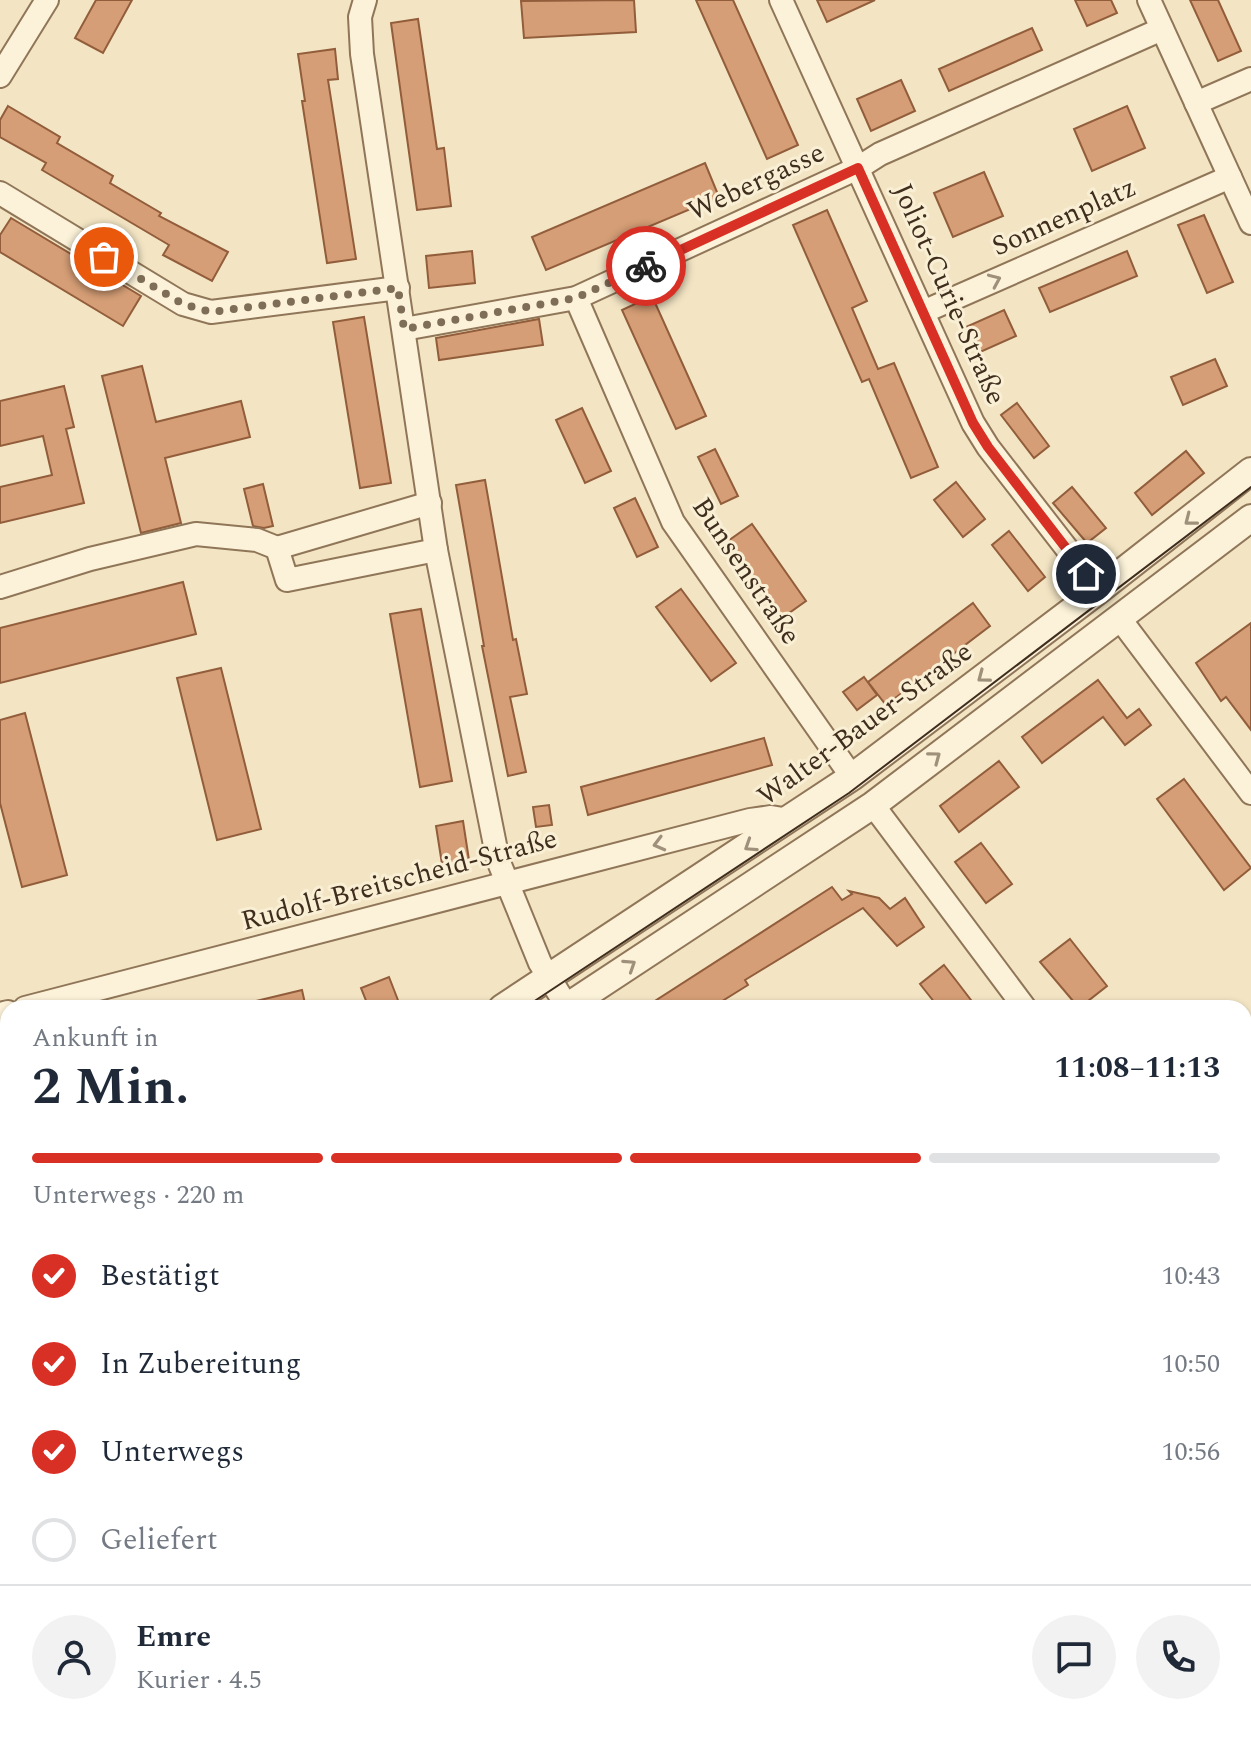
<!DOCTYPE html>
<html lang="de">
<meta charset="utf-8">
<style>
:root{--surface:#fff;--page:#f2f2f3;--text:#1f2937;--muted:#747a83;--line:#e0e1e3;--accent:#d93025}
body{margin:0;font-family:Spectral,serif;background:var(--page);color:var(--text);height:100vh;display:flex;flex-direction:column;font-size:30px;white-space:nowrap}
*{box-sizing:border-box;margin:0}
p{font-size:26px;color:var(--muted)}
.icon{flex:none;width:44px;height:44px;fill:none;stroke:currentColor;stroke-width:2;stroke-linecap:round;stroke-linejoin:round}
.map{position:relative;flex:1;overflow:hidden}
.panel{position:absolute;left:0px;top:1000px;width:1252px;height:746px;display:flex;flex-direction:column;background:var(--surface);border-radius:24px 24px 0 0;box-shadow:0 2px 6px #0004}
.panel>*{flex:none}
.pin{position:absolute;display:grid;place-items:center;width:68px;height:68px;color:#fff;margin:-34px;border:4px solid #fff;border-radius:50%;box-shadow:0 2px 8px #0007}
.courier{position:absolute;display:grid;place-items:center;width:80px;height:80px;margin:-40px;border:6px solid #d93025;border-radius:50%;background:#fff;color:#222;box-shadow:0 2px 10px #0007}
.overview em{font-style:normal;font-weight:700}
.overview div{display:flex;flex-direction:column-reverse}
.overview{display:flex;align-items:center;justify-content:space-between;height:136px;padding:0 32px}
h1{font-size:52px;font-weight:700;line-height:60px}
.bar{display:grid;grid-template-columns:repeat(4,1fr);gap:12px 8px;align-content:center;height:96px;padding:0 32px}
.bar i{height:10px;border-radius:6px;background:var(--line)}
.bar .on{background:var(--accent)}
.bar p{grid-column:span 4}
.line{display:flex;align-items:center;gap:20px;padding:0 32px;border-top:2px solid var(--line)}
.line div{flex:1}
.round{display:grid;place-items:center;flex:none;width:84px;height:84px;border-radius:42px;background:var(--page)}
ol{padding:0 32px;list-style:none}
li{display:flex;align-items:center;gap:24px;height:88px}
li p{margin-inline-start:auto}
li .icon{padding:8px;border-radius:50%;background:var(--accent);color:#fff;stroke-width:4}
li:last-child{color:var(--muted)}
li i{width:44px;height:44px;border:4px solid var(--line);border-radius:50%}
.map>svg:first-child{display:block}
.green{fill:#ccd396}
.building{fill:#d59e76;stroke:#925d3b;stroke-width:2}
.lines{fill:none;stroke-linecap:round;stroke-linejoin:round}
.minor-casing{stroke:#907658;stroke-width:26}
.tertiary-casing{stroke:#907658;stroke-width:30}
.secondary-casing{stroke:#72573b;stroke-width:34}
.minor{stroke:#fcf2d9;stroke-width:22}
.tertiary{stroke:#fcf2d9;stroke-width:26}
.secondary{stroke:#fcf2d9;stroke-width:30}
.tram{stroke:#3f2d1d;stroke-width:2}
.oneway{stroke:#9e907b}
.done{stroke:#7e6d57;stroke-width:8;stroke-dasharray:0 14.4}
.route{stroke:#d93025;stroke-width:10}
.labels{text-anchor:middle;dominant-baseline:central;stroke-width:6;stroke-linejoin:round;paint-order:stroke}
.street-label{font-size:28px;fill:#3f2d1d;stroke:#f9efd5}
</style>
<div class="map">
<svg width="1251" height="1745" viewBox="0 0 1251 1745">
<rect width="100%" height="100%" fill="#f3e5c4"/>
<polygon class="green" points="1244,1371 1251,1372 1251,1745 1146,1745 1130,1738 1244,1738"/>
<g class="building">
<polygon points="96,0 132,0 103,53 75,38"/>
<polygon points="634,0 636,32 524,38 521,1"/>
<polygon points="696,0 733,0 798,145 767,159"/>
<polygon points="817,0 875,0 827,22"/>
<polygon points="1075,0 1111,0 1117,13 1087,26"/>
<polygon points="1190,0 1218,0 1241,51 1218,61"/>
<polygon points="418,19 437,149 444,148 451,206 417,210 391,23"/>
<polygon points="1032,28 1042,50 949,91 939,69"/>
<polygon points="335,49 338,79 328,80 356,259 327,263 302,101 305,101 298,54"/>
<polygon points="901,80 915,111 871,131 857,99"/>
<polygon points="8,106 60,137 57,143 113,176 110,183 161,213 159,216 228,252 212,281 163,255 169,245 42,170 46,163 0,137 0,120"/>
<polygon points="1127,106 1145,148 1092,171 1074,129"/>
<polygon points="705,163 719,197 546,270 532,237"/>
<polygon points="984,172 1003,216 953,237 934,193"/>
<polygon points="827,210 867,301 852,308 878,369 894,363 938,467 911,478 869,379 862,382 793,225"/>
<polygon points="1204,215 1233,282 1207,293 1178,225"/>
<polygon points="11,218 141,296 123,326 0,252 0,235"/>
<polygon points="472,251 475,283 429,288 426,256"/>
<polygon points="1127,251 1137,276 1050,312 1039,288"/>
<polygon points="652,296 706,416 676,429 622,310"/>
<polygon points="1004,310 1016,336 978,353 966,327"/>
<polygon points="364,317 391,483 360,488 333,322"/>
<polygon points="539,319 543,345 439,360 436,338"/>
<polygon points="1215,359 1227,386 1183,405 1171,377"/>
<polygon points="142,366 156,422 241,401 250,437 165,458 181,523 141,533 102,376"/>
<polygon points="64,386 74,427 66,429 84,503 0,523 0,487 52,475 43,436 0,446 0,401"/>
<polygon points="1017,403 1049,446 1034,458 1001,415"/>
<polygon points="582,408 611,471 585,483 556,420"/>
<polygon points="715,449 738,496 721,504 698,457"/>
<polygon points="1186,451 1204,473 1152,515 1135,493"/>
<polygon points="485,480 513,640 516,639 527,694 510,697 526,772 508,776 482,646 484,646 456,485"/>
<polygon points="956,482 985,519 963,537 934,500"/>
<polygon points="263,484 273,526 264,528 253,526 244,489"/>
<polygon points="1072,487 1106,528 1087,543 1053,503"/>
<polygon points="635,498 658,547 637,557 614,508"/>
<polygon points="752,524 806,601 782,618 728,541"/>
<polygon points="1009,531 1045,577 1028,591 992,545"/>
<polygon points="183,582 196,634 0,683 0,628"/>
<polygon points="681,589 736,663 711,681 656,607"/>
<polygon points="973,603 990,626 886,705 868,682"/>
<polygon points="421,609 452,781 420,787 390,614"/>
<polygon points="1251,623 1251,730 1226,697 1221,701 1196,663"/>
<polygon points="221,668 261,829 217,840 177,678"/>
<polygon points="864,677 877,695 857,710 843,692"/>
<polygon points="1098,680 1127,718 1139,709 1151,725 1125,745 1103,717 1042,763 1022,737"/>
<polygon points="25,713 67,875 22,887 0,803 0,720"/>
<polygon points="764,738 772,765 588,815 581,787"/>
<polygon points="999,761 1019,787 959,832 940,806"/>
<polygon points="1184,779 1251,868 1224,890 1157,799"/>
<polygon points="549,805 552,825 536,827 533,807"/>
<polygon points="463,821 469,860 442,864 436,826"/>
<polygon points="981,843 1012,884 986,903 955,862"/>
<polygon points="832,887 842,900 852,894 849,891 879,898 890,909 905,898 924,927 897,946 863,908 745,980 748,985 711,1008 644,1008"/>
<polygon points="1070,939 1107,986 1079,1008 1040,962"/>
<polygon points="944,965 958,983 977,1008 939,1008 920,984"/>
<polygon points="389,977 401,1008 369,1008 361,988"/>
<polygon points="302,990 306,1008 257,1008 256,1001"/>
</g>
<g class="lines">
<defs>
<g id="minor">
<polyline points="365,0 360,17 362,54 436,550 498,860 540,963 568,1008"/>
<polyline points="781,0 973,423 988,447 1099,590"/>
<polyline points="1149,0 1251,223"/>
<polyline points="0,76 47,0"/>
<polyline points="1196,103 1251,79"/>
<polyline points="0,193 183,304 211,312 398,288"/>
<polyline points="576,298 673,522 852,777"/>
<polyline points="923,312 1230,177"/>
<polyline points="404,329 576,298 858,168 880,154 1162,29"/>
<polyline points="277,548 430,503"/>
<polyline points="0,587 90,559 196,534 257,540 277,548 287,580 436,550"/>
<polyline points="1120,619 1251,793"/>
<polyline points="873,805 1025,1008"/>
<polyline points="25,1008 750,820 771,817 789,820"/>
<polyline points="0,1014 8,1012"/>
<polyline points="1244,1293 1251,1303"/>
<polyline points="0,1297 8,1295"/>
<polyline points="1247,1371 1251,1349"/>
<polyline points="1130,1738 1146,1745"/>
<polyline points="308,1745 320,1738"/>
<polyline points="803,1745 803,1738"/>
</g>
<g id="tertiary">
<polyline points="502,1008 852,777 1099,590 1251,471"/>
<polyline points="565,1008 873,805 1251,518"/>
<polyline points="0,1389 8,1383"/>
</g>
<g id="secondary">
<polyline points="0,1544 8,1555"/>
<polyline points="117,1738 121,1745"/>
</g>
</defs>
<use href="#minor" class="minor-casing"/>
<use href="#tertiary" class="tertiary-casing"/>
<use href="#secondary" class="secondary-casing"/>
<use href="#minor" class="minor"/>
<use href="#tertiary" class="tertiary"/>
<use href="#secondary" class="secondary"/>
<g class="tram">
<polyline points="524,1008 849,793 1251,487"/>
<polyline points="0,1352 8,1347"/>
</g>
</g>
<defs><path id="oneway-chevron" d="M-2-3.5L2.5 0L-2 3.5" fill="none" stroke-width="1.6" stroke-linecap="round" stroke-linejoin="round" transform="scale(2)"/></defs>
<g class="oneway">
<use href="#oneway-chevron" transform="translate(995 280) rotate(-24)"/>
<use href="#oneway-chevron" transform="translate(1190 520) rotate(142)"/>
<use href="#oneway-chevron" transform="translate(983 677) rotate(143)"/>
<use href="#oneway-chevron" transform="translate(935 757) rotate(-37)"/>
<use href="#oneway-chevron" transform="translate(659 844) rotate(165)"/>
<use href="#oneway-chevron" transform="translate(750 846) rotate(147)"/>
<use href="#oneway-chevron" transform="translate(630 965) rotate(-33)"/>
</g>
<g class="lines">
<polyline class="done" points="104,257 183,304 211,312 398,288 404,329 576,298 646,266"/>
<polyline class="route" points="646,266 858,168 973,423 988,447 1086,574"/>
</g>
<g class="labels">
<g class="street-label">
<text transform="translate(756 182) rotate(-25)">Webergasse</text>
<text transform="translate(1064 217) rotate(-24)">Sonnenplatz</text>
<text transform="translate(949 294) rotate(66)">Joliot-Curie-Straße</text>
<text transform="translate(746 571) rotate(56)">Bunsenstraße</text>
<text transform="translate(865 724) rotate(-36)">Walter-Bauer-Straße</text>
<text transform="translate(399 880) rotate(-15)">Rudolf-Breitscheid-Straße</text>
</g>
</g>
</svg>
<div class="pin" style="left:104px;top:257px;background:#ea580c"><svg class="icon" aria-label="bag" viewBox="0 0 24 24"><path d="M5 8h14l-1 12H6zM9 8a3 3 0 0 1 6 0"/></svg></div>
<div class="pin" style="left:1086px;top:574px;background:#1f2937"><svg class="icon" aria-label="home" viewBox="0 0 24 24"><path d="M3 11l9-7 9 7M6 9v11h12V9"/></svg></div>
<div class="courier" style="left:646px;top:266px"><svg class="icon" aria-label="bike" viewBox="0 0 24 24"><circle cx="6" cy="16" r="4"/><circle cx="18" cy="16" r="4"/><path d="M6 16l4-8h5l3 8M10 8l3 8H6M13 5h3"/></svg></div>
<section class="panel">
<div class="overview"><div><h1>2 Min.</h1><p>Ankunft in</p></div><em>11:08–11:13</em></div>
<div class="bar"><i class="on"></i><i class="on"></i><i class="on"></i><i></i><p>Unterwegs · 220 m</p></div>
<ol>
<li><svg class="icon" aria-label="check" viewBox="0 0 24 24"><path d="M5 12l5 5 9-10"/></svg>Bestätigt<p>10:43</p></li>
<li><svg class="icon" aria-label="check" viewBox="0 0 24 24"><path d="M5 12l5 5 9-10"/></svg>In Zubereitung<p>10:50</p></li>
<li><svg class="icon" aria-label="check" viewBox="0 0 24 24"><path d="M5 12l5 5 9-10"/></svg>Unterwegs<p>10:56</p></li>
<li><i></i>Geliefert</li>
</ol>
<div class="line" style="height:144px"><a class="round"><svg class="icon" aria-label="person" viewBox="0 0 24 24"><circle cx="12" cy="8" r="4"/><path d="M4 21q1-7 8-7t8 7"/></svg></a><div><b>Emre</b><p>Kurier · 4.5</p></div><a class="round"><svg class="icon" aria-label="chat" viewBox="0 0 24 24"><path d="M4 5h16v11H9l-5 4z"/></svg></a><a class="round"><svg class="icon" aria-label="phone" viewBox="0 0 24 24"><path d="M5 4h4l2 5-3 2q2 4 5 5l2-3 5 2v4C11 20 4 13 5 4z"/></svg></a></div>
</section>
</div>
